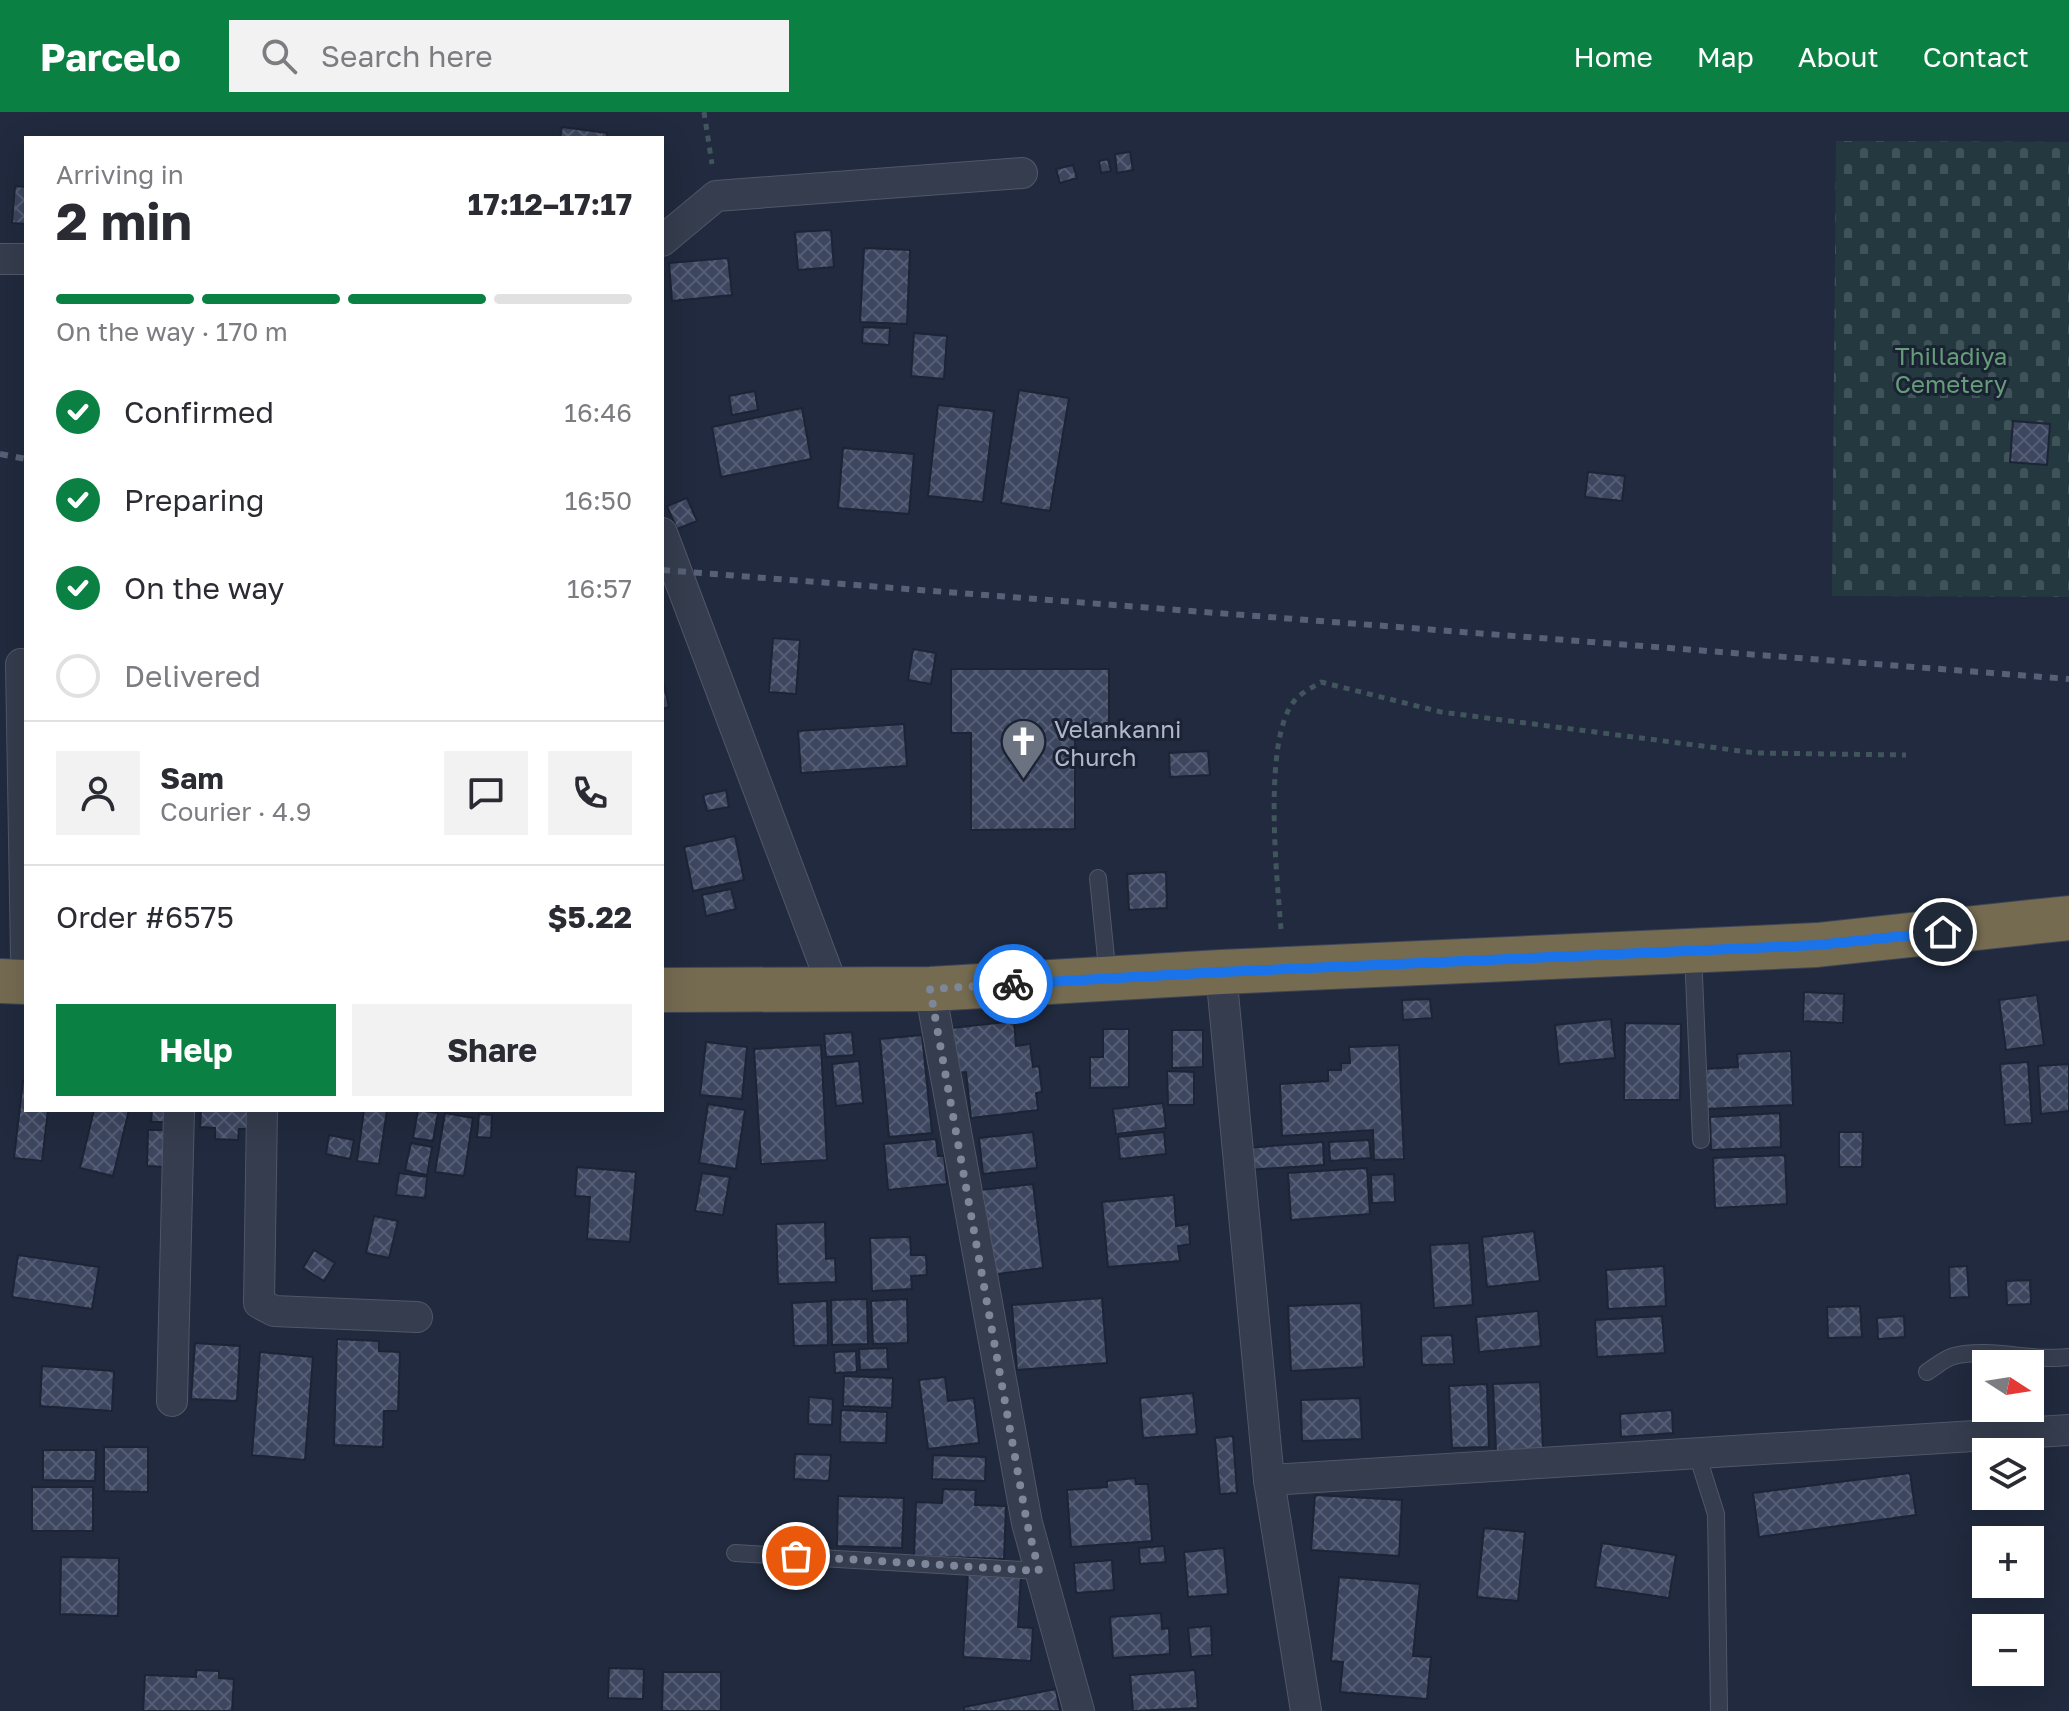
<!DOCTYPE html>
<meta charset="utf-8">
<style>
:root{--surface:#fff;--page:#f2f2f3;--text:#2b2b33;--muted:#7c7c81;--line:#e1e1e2;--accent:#0b8043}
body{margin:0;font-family:"Golos Text",sans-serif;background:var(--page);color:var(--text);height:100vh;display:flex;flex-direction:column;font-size:30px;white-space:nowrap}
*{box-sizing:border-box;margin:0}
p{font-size:26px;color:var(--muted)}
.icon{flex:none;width:44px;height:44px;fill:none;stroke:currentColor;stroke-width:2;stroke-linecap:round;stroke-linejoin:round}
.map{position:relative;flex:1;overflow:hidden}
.sheet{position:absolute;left:24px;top:24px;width:640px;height:976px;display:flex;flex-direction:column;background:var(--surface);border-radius:0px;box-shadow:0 8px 32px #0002}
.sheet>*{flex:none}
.needle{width:52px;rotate:102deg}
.tools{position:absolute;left:1972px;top:1238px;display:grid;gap:16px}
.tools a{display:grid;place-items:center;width:72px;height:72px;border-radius:0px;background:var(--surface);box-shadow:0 8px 32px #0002;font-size:40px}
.pin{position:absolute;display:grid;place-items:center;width:68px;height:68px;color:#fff;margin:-34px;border:4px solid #fff;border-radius:50%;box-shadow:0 2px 8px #0007}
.courier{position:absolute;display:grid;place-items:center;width:80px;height:80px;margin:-40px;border:6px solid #1a73e8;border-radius:50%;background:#fff;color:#222;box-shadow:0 2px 10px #0007}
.headline em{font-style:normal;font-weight:700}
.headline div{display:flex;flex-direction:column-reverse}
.headline{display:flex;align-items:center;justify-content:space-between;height:136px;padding:0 32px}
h1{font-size:52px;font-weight:700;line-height:60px}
.bar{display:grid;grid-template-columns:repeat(4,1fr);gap:12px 8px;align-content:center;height:96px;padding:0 32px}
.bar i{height:10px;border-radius:6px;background:var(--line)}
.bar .active{background:var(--accent)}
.bar p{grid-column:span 4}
.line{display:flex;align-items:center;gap:20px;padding:0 32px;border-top:2px solid var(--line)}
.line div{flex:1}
.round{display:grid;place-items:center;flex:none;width:84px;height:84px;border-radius:0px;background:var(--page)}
ol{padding:0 32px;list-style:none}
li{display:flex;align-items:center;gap:24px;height:88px}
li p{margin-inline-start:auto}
li .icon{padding:8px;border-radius:50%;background:var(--accent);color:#fff;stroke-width:4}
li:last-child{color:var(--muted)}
li i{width:44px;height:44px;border:4px solid var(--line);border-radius:50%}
.action{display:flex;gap:16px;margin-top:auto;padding:16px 32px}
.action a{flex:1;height:92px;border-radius:0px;background:var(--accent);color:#fff;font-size:32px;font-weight:700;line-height:92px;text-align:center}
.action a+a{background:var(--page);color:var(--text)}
header{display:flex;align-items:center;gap:48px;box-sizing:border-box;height:112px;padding:0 40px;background:var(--accent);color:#fff}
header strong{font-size:38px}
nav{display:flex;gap:44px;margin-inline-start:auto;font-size:28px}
.search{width:560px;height:72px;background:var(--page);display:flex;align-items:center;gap:20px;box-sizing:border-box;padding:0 28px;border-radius:0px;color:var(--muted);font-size:30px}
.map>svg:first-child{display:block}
.cemetery{fill:url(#cemetery-stones)}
.building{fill:url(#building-cross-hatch);stroke:#1c2435;stroke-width:2}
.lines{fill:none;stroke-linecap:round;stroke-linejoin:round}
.lane-casing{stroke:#505769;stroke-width:18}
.street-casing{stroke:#505769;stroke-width:32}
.highway-casing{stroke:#3d4456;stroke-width:46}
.path{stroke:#41565c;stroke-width:5;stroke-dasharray:6 6;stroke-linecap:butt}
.lane{stroke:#353d4e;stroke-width:16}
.street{stroke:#353d4e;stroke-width:30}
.highway{stroke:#756b51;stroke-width:44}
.rail{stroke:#566076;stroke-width:6;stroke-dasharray:8 8;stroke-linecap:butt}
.done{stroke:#7e8699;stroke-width:8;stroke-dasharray:0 14.4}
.route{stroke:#1a73e8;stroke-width:10}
.labels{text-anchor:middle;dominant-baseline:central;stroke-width:6;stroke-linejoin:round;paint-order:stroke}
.park-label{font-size:24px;fill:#659d78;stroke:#1a2233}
.poi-label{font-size:24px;fill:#b0b7ca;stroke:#1a2233;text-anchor:start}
</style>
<header>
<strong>Parcelo</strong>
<div class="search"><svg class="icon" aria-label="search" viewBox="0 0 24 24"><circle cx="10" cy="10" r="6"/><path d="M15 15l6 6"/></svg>Search here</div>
<nav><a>Home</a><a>Map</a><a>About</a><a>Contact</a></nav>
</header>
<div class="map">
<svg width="2069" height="1599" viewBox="0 0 2069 1599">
<defs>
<pattern id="cemetery-stones" width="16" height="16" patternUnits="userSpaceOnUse" patternTransform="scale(2)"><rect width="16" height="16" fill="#23393f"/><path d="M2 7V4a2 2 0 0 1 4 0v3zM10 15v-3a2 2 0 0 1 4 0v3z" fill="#405359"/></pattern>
<pattern id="building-cross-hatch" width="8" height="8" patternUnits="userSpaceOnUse" patternTransform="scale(2)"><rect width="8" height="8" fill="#3c465f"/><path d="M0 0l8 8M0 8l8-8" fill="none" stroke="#565e75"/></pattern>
</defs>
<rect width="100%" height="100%" fill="#212a3e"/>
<polygon class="cemetery" points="1836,29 2069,30 2069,485 1832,484"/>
<g class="building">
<polygon points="562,15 607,21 607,26 560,26"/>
<polygon points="1130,40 1133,58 1117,61 1115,42"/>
<polygon points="1108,47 1111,59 1101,61 1099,49"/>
<polygon points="1073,53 1077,66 1060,71 1056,57"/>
<polygon points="15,74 26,75 26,112 12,111"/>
<polygon points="831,118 834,155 798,158 795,120"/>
<polygon points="864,136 910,138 907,212 860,210"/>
<polygon points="728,146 732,183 672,189 669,151"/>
<polygon points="863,215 890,216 889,233 862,231"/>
<polygon points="914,221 947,224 944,267 911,264"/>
<polygon points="1019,278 1069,286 1050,399 1001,391"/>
<polygon points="755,279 758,298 732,303 729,284"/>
<polygon points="938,293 994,299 983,390 928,384"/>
<polygon points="802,296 811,347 721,365 712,315"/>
<polygon points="2013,309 2050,312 2047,353 2010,350"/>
<polygon points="843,336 914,342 909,402 838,396"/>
<polygon points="1588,360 1625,364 1622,389 1585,385"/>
<polygon points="687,386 697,409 677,417 667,394"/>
<polygon points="773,526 800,528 796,582 769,580"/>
<polygon points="913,537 936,541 931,572 908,568"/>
<polygon points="951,557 1109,557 1109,621 1075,621 1075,717 971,718 971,621 951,621"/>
<polygon points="662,565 669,595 662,597"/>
<polygon points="904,612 907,654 801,661 798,619"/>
<polygon points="1208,639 1210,663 1170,665 1169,641"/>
<polygon points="726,678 729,695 707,699 703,683"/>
<polygon points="735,724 744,768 693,779 684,735"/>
<polygon points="1166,760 1167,796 1129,798 1127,762"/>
<polygon points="731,777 736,797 706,804 702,783"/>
<polygon points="1804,880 1844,882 1843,911 1803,909"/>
<polygon points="2037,883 2044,933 2006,938 1999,888"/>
<polygon points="1430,887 1432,906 1403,908 1402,888"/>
<polygon points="1611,907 1615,946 1559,952 1555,913"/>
<polygon points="1014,909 1016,934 1030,932 1033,955 1039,954 1042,980 1036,981 1038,998 971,1006 966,960 957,961 952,916"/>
<polygon points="1625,911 1681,912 1680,988 1624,988"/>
<polygon points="1103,917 1129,917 1129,975 1090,976 1090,945 1103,945"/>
<polygon points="1172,918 1203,918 1203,955 1172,956"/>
<polygon points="852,920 854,943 826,945 824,922"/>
<polygon points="922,923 932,1021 889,1025 880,927"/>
<polygon points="706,930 747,935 742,987 700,983"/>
<polygon points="821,933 827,1048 761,1052 754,937"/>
<polygon points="1399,933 1404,1047 1374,1048 1373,1018 1282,1024 1280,972 1328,969 1328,958 1341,958 1341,951 1350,951 1349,935"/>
<polygon points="1791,939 1793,993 1706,997 1704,957 1738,955 1737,942"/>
<polygon points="859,949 863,991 836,994 832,952"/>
<polygon points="2028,950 2032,1011 2005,1013 2000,952"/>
<polygon points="2069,952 2069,999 2041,1002 2038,954"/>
<polygon points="1167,959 1194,960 1194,993 1168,993"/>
<polygon points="23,969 26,970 26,998 48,998 42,1049 14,1046"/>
<polygon points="1163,991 1166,1016 1116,1022 1113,997"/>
<polygon points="708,992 745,998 736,1057 699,1051"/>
<polygon points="94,998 129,998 113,1064 80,1056"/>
<polygon points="152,998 170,998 170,1010 151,1010"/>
<polygon points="201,998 248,998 247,1017 239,1017 238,1028 215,1027 215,1016 200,1015"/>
<polygon points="364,998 387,998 379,1052 357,1049"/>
<polygon points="418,998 438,1001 433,1029 413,1026"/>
<polygon points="445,1001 473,1006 464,1064 435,1060"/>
<polygon points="1780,1001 1781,1035 1711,1038 1710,1005"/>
<polygon points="479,1002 492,1003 491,1026 477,1025"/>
<polygon points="148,1018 170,1018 168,1055 147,1054"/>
<polygon points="1033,1020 1037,1056 983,1062 979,1026"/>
<polygon points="1164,1020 1166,1042 1120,1047 1118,1025"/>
<polygon points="1839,1020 1863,1020 1862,1055 1839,1055"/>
<polygon points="329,1023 354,1028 350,1047 326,1042"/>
<polygon points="936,1027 938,1044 944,1044 947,1072 888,1078 884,1032"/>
<polygon points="1369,1028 1371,1046 1330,1049 1329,1030"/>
<polygon points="1323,1030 1324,1053 1246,1058 1245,1036"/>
<polygon points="411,1031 432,1035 427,1063 405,1058"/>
<polygon points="1785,1043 1787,1092 1715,1096 1713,1046"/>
<polygon points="577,1055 636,1060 630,1130 587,1127 590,1085 575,1084"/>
<polygon points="1367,1056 1370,1102 1291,1108 1288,1061"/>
<polygon points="399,1061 427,1065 425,1086 396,1083"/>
<polygon points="702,1061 730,1065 723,1103 695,1099"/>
<polygon points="1394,1062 1395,1090 1372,1091 1371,1063"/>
<polygon points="1033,1072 1043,1156 990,1163 981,1078"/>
<polygon points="1174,1083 1176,1114 1189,1112 1190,1132 1178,1134 1180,1149 1108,1155 1102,1090"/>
<polygon points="374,1104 398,1109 389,1146 366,1141"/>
<polygon points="825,1110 826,1147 835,1146 836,1170 778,1172 776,1112"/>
<polygon points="1534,1119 1540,1169 1487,1175 1482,1125"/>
<polygon points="910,1125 911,1143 926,1143 927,1163 911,1164 912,1177 872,1179 870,1126"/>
<polygon points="1469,1131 1473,1193 1434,1196 1430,1133"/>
<polygon points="314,1138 335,1151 324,1169 303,1156"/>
<polygon points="18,1143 99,1155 92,1197 12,1185"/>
<polygon points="1664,1154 1666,1194 1608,1197 1606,1158"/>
<polygon points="1967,1154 1969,1185 1950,1186 1949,1155"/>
<polygon points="2030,1168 2031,1192 2007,1193 2006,1169"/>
<polygon points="1102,1186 1107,1251 1017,1258 1012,1193"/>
<polygon points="867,1187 868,1232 832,1233 831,1188"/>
<polygon points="907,1187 908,1231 873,1232 871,1189"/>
<polygon points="827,1189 828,1233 794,1234 792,1191"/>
<polygon points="1361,1191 1364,1255 1291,1259 1288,1194"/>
<polygon points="1860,1194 1862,1225 1828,1226 1827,1195"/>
<polygon points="1538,1199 1541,1234 1479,1240 1476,1205"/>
<polygon points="1662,1204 1665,1241 1597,1245 1595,1208"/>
<polygon points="1904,1204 1905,1225 1878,1227 1877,1206"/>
<polygon points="1452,1223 1454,1252 1422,1253 1421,1224"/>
<polygon points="337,1227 379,1229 379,1239 400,1240 398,1299 384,1299 383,1335 334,1333"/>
<polygon points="195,1231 240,1234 237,1289 191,1287"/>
<polygon points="887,1236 888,1257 860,1258 859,1237"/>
<polygon points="856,1239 857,1260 835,1261 834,1240"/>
<polygon points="260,1240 313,1245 305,1348 252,1343"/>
<polygon points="42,1254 114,1259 112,1299 40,1294"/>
<polygon points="844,1264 893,1266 892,1296 843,1294"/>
<polygon points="945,1265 948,1289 974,1286 979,1331 928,1337 919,1268"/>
<polygon points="1540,1270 1543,1337 1496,1339 1493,1272"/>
<polygon points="1487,1272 1489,1335 1452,1336 1449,1274"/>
<polygon points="1193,1281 1197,1322 1143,1326 1140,1286"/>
<polygon points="809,1285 833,1287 832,1313 808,1312"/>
<polygon points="1360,1286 1362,1327 1302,1329 1301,1288"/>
<polygon points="841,1298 887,1300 886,1331 840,1330"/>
<polygon points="1672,1298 1673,1321 1621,1325 1620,1302"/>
<polygon points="1233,1324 1237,1381 1220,1382 1215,1326"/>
<polygon points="104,1335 148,1335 148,1380 104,1379"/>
<polygon points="43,1338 96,1338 95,1369 43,1368"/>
<polygon points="795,1342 831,1343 829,1369 794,1367"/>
<polygon points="933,1343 986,1345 985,1369 932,1367"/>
<polygon points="1910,1361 1916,1403 1759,1425 1753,1381"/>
<polygon points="1135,1366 1136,1372 1148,1372 1152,1429 1071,1435 1067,1378 1107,1375 1107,1369"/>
<rect x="32" y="1375" width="61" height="44"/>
<polygon points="943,1377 976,1378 975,1393 1006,1394 1004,1447 914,1444 916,1390 942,1391"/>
<polygon points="1315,1383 1402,1388 1399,1444 1311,1438"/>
<polygon points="838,1384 904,1386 902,1436 837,1434"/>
<polygon points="1484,1416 1525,1420 1518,1489 1477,1485"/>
<polygon points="1602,1431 1676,1443 1669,1486 1595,1475"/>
<polygon points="1164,1434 1166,1450 1140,1452 1139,1436"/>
<polygon points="1224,1436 1228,1482 1188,1485 1184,1440"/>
<polygon points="61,1445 119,1446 118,1504 60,1502"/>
<polygon points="1112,1448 1114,1478 1076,1481 1074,1451"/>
<polygon points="968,1459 1021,1462 1018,1515 1033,1516 1031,1549 963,1545"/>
<polygon points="1339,1465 1420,1472 1413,1544 1431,1545 1427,1587 1340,1580 1343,1550 1331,1549"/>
<polygon points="1161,1501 1162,1517 1169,1516 1170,1542 1113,1546 1110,1505"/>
<polygon points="1211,1514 1212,1543 1191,1545 1188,1516"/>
<polygon points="609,1556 644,1557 643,1587 608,1586"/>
<polygon points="196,1558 219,1559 219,1566 234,1567 232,1599 143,1599 145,1563 196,1565"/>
<polygon points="1195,1558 1198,1596 1133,1599 1130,1563"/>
<polygon points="663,1560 721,1560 721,1599 662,1599"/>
<polygon points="1056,1577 1060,1599 964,1599 964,1595"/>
</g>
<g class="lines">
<defs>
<g id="lane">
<polyline points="1098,766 1108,866"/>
<polyline points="1693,841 1701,1028"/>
<path d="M1927 1260C1935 1255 1945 1246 1954 1244 1991 1235 2033 1250 2069 1245"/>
<polyline points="1697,1342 1716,1402 1719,1599"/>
<polyline points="735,1441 1039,1459"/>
</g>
<g id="street">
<polyline points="662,129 716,84 1022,61"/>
<polyline points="0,147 26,147"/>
<polyline points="662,421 834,878"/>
<polyline points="21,552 26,844"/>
<polyline points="1221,860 1269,1368 1306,1599"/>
<polyline points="930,877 1027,1411 1079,1599"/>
<polyline points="262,998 259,1191 274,1199 417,1205"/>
<polyline points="172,1289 179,998"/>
<polyline points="1269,1368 2069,1318"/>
</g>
<g id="highway">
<polyline points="0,869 26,870"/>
<polyline points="662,878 930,877 1221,860 1817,833 2069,806"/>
</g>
</defs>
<use href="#lane" class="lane-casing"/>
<use href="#street" class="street-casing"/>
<use href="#highway" class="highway-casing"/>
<g class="path">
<polyline points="704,0 712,52"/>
<path d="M1281 817C1277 766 1262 626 1295 588 1301 581 1313 575 1321 570L1441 600 1756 641 1906 643"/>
</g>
<use href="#lane" class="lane"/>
<use href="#street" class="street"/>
<use href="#highway" class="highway"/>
<g class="rail">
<polyline points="0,342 26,347"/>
<polyline points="662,458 2069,567"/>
</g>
</g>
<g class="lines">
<polyline class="done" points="796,1444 1039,1459 1027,1411 930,877 1013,872"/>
<polyline class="route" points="1013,872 1221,860 1817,833 1943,820"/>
</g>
<defs>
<symbol id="church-pin" viewBox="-11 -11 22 30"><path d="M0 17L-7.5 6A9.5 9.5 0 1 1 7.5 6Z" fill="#6b7280" stroke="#1a2233"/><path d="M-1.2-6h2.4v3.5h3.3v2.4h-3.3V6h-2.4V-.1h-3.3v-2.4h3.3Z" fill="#fff"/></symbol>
</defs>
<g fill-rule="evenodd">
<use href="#church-pin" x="998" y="604" width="51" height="69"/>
</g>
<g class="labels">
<g class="park-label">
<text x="1951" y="243">Thilladiya<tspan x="1951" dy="28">Cemetery</tspan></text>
</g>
<g class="poi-label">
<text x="1054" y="616">Velankanni<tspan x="1054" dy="28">Church</tspan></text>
</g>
</g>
</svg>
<div class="tools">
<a><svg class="needle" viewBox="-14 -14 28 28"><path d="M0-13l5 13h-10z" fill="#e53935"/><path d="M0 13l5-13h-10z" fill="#7c7c81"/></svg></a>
<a><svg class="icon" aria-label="layers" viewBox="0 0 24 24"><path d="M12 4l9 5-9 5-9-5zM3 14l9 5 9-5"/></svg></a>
<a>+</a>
<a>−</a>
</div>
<div class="pin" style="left:796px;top:1444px;background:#ea580c"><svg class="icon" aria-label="bag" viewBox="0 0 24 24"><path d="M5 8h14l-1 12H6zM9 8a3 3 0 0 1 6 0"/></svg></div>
<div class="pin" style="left:1943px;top:820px;background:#1f2937"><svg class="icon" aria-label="home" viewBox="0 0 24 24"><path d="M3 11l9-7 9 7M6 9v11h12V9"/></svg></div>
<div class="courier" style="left:1013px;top:872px"><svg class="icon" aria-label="bike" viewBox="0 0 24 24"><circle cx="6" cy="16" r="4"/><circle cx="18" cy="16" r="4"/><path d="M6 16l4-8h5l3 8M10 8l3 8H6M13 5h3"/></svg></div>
<section class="sheet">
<div class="headline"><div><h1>2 min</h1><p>Arriving in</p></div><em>17:12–17:17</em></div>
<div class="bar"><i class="active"></i><i class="active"></i><i class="active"></i><i></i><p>On the way · 170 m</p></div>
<ol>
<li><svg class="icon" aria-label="check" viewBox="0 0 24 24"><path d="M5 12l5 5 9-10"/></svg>Confirmed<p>16:46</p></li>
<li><svg class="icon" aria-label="check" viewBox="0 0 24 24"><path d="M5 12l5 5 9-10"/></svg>Preparing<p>16:50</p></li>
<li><svg class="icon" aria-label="check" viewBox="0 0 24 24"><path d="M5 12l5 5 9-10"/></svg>On the way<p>16:57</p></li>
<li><i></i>Delivered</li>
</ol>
<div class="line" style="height:144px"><a class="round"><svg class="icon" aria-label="person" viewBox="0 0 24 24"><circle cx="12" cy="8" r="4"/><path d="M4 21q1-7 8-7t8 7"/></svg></a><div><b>Sam</b><p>Courier · 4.9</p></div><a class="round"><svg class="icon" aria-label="chat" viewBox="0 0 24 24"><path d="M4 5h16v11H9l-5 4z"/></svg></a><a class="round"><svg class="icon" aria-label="phone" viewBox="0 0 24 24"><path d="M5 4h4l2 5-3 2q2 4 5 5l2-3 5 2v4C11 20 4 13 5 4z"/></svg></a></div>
<div class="line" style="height:104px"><div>Order #6575</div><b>$5.22</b></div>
<div class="action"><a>Help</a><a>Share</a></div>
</section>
</div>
